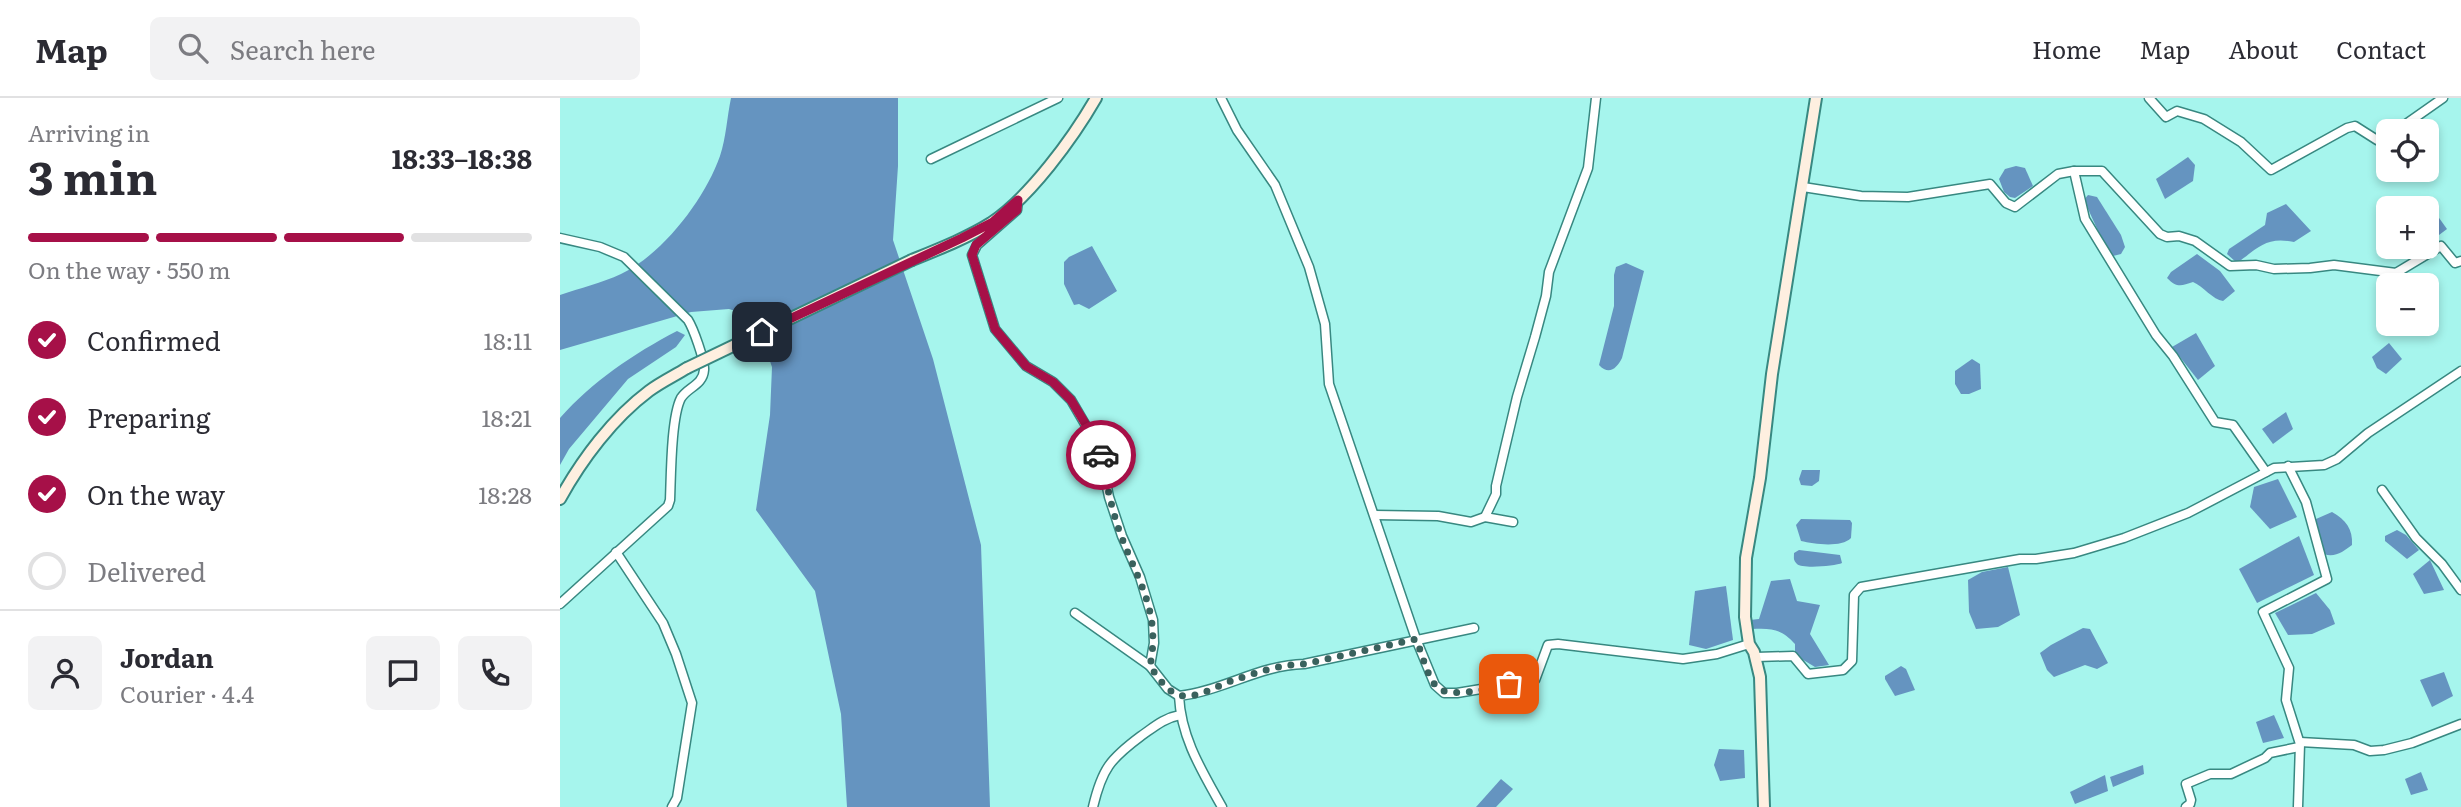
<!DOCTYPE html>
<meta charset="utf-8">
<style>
:root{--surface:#fff;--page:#f2f2f3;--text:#2b2b33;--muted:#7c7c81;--line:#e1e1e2;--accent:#a61048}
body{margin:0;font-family:Literata,serif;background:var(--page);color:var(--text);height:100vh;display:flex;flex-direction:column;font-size:26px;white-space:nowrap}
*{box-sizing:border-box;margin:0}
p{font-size:23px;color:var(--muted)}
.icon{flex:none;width:38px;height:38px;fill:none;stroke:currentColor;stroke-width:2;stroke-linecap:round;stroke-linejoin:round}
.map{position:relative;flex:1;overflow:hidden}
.details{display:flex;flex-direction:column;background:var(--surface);width:560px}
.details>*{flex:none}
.buttons{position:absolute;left:1816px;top:21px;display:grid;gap:14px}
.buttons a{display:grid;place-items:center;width:63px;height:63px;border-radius:10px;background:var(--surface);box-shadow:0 4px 10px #0003;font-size:35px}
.pin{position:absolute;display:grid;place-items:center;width:60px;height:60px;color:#fff;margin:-30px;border-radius:14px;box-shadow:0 4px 10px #0006}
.courier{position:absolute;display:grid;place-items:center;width:70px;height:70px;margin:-35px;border:5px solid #a61048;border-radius:50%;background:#fff;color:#222;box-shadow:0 2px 9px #0007}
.head em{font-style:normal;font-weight:700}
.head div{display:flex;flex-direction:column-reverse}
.head{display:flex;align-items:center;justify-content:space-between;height:119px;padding:0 28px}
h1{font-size:46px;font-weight:700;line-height:52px}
.bar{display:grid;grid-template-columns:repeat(4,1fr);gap:10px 7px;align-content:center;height:84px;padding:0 28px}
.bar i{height:9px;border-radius:5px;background:var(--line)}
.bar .selected{background:var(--accent)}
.bar p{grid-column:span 4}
.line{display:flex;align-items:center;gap:18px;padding:0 28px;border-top:2px solid var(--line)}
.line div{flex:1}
.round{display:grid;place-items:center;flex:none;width:74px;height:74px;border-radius:10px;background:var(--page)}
ol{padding:0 28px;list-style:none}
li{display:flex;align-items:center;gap:21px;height:77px}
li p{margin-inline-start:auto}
li .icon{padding:7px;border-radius:50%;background:var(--accent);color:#fff;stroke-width:4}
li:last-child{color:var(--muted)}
li i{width:38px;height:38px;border:4px solid var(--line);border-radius:50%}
header{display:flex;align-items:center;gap:42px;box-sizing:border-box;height:98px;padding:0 35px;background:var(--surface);border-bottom:2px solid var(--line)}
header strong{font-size:33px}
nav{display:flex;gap:38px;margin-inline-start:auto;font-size:24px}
.search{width:490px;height:63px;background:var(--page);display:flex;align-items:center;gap:18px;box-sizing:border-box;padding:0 24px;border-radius:10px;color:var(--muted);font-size:26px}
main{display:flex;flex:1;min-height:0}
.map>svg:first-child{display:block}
.water{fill:#6594c0}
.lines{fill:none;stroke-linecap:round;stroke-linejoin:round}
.minor-casing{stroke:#388881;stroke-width:11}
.secondary-casing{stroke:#388881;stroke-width:14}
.minor{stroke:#fff;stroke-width:8}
.secondary{stroke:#feefe0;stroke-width:10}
.secondary-bridge-casing{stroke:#388881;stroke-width:14;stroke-linecap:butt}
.secondary-bridge{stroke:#feefe0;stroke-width:10}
.done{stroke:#3a615d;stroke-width:7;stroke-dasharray:0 12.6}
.route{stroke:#a61048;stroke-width:9}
</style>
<header>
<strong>Map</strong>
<div class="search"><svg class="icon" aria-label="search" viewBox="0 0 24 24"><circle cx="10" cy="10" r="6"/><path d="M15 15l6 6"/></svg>Search here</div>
<nav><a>Home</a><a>Map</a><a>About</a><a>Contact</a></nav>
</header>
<main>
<section class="details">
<div class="head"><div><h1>3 min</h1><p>Arriving in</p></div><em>18:33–18:38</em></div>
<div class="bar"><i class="selected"></i><i class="selected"></i><i class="selected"></i><i></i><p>On the way · 550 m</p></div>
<ol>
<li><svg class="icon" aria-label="check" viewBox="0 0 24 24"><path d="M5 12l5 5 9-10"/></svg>Confirmed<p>18:11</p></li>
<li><svg class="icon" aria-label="check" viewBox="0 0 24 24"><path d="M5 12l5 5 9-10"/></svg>Preparing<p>18:21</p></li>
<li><svg class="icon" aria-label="check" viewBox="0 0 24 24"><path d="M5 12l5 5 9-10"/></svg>On the way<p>18:28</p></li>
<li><i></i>Delivered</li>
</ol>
<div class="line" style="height:126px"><a class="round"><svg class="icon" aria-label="person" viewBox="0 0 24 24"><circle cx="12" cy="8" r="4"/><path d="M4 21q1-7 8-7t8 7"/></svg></a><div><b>Jordan</b><p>Courier · 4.4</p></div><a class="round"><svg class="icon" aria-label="chat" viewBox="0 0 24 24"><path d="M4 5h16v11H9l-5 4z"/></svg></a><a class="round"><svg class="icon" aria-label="phone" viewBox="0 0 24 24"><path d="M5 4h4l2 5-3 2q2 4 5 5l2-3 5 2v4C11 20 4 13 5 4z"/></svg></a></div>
</section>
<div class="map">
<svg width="1901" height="709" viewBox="0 0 1901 709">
<rect width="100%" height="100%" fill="#a6f5ed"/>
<g class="water">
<path d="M171 0H338V68L333 142 373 261 421 447 430 709H287L281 616 255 493 196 412 210 317 212 269 202 240 185 216 169 211 131 214 0 252V197C20 190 42 185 61 176 103 156 145 101 160 58 166 40 167 19 171 0Z"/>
<polygon points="1628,59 1635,67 1633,83 1605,101 1596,81"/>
<polygon points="1456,68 1465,70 1473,88 1455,100 1450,99 1444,94 1439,81 1445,71"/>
<polygon points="1528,97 1537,99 1561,137 1565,149 1561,156 1553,158 1548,155 1524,102"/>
<polygon points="1864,99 1887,131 1867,146 1867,110 1847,110"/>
<path d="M1726 106 1751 133 1734 144C1706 138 1698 150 1677 165L1667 156 1669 151 1705 127 1707 115Z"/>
<polygon points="532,148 557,193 529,211 519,206 514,207 504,186 504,164 509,159"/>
<path d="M1637 156 1660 173 1675 193 1663 203C1653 202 1643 188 1633 184 1621 188 1617 190 1607 180L1611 174Z"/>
<path d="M1066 165 1084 173 1062 260C1057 270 1049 278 1039 267L1054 208V177L1056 169Z"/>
<path d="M117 233 125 237 116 249 68 281 9 351 0 367V320C33 283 73 256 117 233Z"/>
<polygon points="1636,235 1655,268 1638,282 1612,249"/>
<polygon points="1829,245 1842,261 1826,276 1817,270 1812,259"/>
<polygon points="1412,261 1420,266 1421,291 1409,296 1401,296 1395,286 1395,273"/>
<polygon points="1726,314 1733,331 1713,346 1702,331"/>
<polygon points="1242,372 1260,372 1259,383 1252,388 1241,387 1239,381"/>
<polygon points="1718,381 1737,419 1710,431 1690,409 1694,389"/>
<path d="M1772 414C1786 422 1793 431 1792 447 1784 453 1775 460 1764 456L1752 426 1756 421Z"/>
<path d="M1241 421 1290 422 1292 425 1291 440C1281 450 1254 446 1241 443L1236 427Z"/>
<polygon points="1837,432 1846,437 1859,452 1847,461 1825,443 1825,438"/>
<polygon points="1739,438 1754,477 1697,505 1679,471"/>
<path d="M1239 452 1280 457 1282 465C1276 468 1242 471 1237 466 1233 462 1234 460 1234 455Z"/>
<polygon points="1870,462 1884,492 1864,496 1853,476"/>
<polygon points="1448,469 1460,517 1438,529 1416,531 1409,514 1408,482 1422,474"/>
<path d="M1230 481 1237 503 1260 507 1250 536 1269 567 1255 569 1235 557V546C1222 531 1212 530 1192 531L1190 522 1199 521 1211 483Z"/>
<polygon points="1166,488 1173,542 1146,551 1129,547 1135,493"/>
<polygon points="1756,495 1770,512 1775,526 1752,536 1728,537 1715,515"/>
<polygon points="1523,530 1530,531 1548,565 1537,571 1525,567 1494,579 1487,572 1480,555 1491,547"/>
<polygon points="1341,568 1346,571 1355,592 1335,598 1325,581 1325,578"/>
<polygon points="1884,574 1893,598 1872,609 1860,582"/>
<polygon points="1714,617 1724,640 1703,645 1696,624"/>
<polygon points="1159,651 1184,652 1185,680 1160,683 1154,667"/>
<polygon points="1583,667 1584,676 1553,689 1550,679"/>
<polygon points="1861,674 1868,692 1851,697 1845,681"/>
<polygon points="1545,677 1548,693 1515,706 1510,694"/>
<polygon points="941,681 953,691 936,709 916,709"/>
</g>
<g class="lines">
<defs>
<g id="minor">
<polyline points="661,0 677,32 715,87 749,169 765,226 769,286 856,541 875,587 884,595 897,595 975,582 988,547 998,546 1123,561 1157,556 1189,546"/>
<polyline points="1589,0 1606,19 1617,13 1644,21 1681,44 1711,72 1787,30 1795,28 1817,42 1829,38"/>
<polyline points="1836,33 1883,0"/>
<polyline points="371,61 498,0"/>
<polyline points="1514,73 1542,73 1600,136 1607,139 1619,138 1635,143 1670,168 1696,167 1714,171 1750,170 1774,167 1836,175 1881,148 1895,165 1901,163"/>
<polyline points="1243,89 1301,98 1348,99 1430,86 1446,105 1455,109 1498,76 1514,73 1525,121 1596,237 1613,258 1655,324 1673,327 1706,374"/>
<polyline points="458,102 457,112 417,147 412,157 435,231 466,268 493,284 511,302 539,350 549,399 562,438 580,479 593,522 594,545 590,568 608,591 619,598"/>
<path d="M0 140 40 149 64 159 128 222C133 230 145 262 144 272 143 287 128 289 121 300 111 319 111 379 110 402L108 408 0 506"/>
<polyline points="1728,368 1746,404 1767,481 1703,514 1729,570 1726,602 1740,646 1738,709"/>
<polyline points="1822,392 1856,440 1882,466 1901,492"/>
<polyline points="815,417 878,418 911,424 925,419"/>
<polyline points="953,424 925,419 936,396 936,388 957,299 975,239 986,198 989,174 1028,70 1036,0"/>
<polyline points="56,454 103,525 116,556 132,605 117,700 112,709"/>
<polyline points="515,515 590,568"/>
<polyline points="1196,559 1233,558 1248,576 1283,572 1292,563 1294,497 1301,489 1460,461 1476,461 1514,455 1564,440 1628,415 1714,370 1764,367 1777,361 1808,335 1901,273"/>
<polyline points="1740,644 1794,647 1810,653 1824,652 1852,645 1901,626"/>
<path d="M533 709C542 671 550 661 581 638 594 629 604 620 620 617"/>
<path d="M662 709C642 673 621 640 619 598 662 593 700 567 744 566L914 530"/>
<polyline points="1626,709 1630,706 1631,702 1626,686 1650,676 1671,676 1705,660 1710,655 1739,649"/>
</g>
<g id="secondary">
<path d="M352 162C379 151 407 140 431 125 470 99 513 40 536 0"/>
<path d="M0 401C22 361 53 320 89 293 101 284 114 278 127 270"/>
<polyline points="1204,709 1200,579 1194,554 1189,546 1185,519 1186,460 1200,380 1212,276 1256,0"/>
</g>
</defs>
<use href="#minor" class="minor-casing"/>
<use href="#secondary" class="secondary-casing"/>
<use href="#minor" class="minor"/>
<use href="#secondary" class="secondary"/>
<defs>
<polyline id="secondary-bridge" points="127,270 352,162"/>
</defs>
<use href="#secondary-bridge" class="secondary-bridge-casing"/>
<use href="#secondary-bridge" class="secondary-bridge"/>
</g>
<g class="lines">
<path class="done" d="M541 357C546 383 551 409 560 435 578 484 601 513 590 568 597 578 605 591 616 596 634 604 657 587 674 582 696 575 721 566 744 566L856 541C862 555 866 575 875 587 887 603 931 589 949 586"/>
<polyline class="route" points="202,234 402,140 433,124 458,102 457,112 416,147 412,157 435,231 466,268 493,284 511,302 540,350 541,357"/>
</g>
</svg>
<div class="buttons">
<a><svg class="icon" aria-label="locate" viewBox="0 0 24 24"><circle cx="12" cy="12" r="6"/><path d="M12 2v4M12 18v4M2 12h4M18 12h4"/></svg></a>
<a>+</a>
<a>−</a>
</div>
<div class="pin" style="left:949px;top:586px;background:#ea580c"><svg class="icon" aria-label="bag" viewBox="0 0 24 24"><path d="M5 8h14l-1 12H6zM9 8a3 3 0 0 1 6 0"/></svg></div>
<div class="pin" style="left:202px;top:234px;background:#1f2937"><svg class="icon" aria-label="home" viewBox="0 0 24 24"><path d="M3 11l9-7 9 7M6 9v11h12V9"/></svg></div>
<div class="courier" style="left:541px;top:357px"><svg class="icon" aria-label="car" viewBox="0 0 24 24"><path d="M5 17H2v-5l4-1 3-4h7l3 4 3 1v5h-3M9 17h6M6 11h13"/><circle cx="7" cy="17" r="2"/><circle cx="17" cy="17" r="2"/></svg></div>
</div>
</main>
